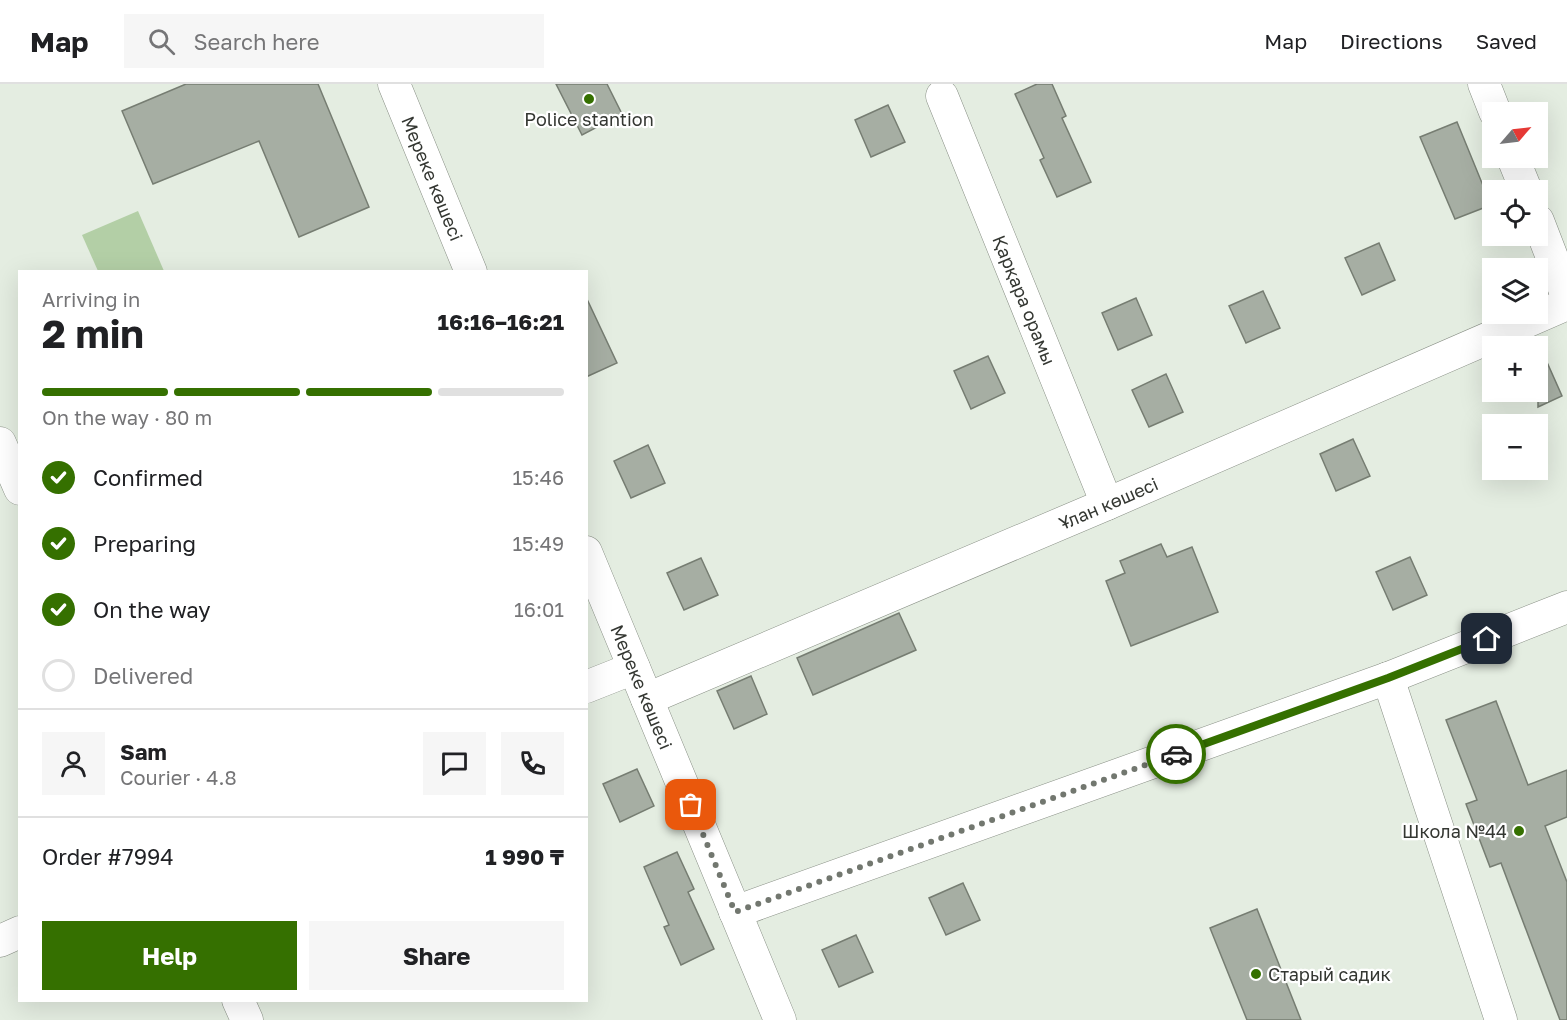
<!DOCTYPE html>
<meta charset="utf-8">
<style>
:root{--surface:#fff;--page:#f6f6f6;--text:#202124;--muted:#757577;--line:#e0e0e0;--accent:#357000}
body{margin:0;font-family:"Golos Text",sans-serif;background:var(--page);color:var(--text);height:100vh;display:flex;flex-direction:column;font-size:22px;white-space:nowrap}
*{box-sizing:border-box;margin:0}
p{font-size:20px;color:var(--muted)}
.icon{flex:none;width:33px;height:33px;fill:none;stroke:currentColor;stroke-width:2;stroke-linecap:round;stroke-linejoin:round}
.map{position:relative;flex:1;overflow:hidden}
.sheet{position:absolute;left:18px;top:186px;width:570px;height:732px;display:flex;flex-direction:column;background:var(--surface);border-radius:0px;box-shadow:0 6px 24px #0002}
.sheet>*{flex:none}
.needle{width:39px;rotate:62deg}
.fabs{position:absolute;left:1482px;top:18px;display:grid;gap:12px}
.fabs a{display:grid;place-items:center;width:66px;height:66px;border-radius:0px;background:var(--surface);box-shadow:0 6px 24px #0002;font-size:30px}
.pin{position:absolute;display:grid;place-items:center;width:51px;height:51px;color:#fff;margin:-26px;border-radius:12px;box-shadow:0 3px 9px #0006}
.courier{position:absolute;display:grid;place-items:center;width:60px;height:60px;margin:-30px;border:4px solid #357000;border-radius:50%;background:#fff;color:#222;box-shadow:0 2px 8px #0007}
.summary em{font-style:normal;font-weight:700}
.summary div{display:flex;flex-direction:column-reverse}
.summary{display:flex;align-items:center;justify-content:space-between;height:102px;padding:0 24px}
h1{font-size:39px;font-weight:700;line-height:45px}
.bar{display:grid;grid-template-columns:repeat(4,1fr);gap:9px 6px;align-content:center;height:72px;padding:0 24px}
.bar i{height:8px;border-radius:4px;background:var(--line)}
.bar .current{background:var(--accent)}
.bar p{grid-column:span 4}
.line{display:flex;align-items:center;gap:15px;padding:0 24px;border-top:2px solid var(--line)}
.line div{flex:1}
.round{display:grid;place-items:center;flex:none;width:63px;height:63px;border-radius:0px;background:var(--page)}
ol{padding:0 24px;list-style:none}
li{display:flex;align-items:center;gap:18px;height:66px}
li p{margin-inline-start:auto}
li .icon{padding:6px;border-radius:50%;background:var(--accent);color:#fff;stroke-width:4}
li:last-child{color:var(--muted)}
li i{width:33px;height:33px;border:3px solid var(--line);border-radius:50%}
.button{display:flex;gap:12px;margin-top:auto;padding:12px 24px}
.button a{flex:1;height:69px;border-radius:0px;background:var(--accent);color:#fff;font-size:24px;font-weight:700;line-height:69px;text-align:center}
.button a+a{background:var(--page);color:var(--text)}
header{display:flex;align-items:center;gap:36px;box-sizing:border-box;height:84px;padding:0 30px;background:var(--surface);border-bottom:2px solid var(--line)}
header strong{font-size:28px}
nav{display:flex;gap:33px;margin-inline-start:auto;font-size:21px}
.search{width:420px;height:54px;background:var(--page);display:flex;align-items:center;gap:15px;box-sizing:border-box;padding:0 21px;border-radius:0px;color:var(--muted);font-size:22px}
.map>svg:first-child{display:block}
.green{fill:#b3cfa6}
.building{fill:#a6aea3;stroke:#767d72;stroke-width:1.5}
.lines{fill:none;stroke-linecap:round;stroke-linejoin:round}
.minor-casing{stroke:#888f85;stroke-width:33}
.minor{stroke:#fff;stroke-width:32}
.done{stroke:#72776f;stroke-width:6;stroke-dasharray:0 10.8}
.route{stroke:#357000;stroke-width:8}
.poi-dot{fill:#357000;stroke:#fff;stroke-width:2}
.labels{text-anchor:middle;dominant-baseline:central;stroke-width:4.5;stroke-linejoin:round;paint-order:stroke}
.poi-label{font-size:18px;fill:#343732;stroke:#fff}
.street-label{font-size:18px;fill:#343732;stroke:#fff}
</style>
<header>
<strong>Map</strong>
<div class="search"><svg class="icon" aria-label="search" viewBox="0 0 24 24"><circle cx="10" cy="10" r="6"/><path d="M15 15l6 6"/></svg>Search here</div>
<nav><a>Map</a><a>Directions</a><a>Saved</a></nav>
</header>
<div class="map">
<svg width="1567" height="936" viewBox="0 0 1567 936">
<rect width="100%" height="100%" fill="#e4ede1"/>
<polygon class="green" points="138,127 164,187 98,187 82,151"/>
<g class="building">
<polygon points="186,0 318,0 369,123 299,153 259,57 153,100 122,27"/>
<polygon points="556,0 607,0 622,30 582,51"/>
<polygon points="1037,0 1052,0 1066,32 1062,34 1091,98 1057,113 1040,76 1044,74 1015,10"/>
<polygon points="888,21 905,58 871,73 855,36"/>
<polygon points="1457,38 1491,121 1455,135 1420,53"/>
<polygon points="1379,159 1395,196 1362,211 1345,174"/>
<polygon points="1263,207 1280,244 1246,259 1229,222"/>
<polygon points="586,213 617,279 586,293"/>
<polygon points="1136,214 1152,251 1118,266 1102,229"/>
<polygon points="1538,258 1562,312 1538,323"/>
<polygon points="988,272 1005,309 971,325 954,287"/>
<polygon points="1166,290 1183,328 1149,343 1132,306"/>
<polygon points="1353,355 1370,392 1336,407 1320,370"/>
<polygon points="648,361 665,399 631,414 614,377"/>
<polygon points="1161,460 1167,473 1192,463 1218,528 1131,562 1106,497 1125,489 1120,477"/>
<polygon points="1410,473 1427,511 1393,526 1376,488"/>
<polygon points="701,474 718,511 684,526 667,489"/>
<polygon points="899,529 916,566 813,611 797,574"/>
<polygon points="751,592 767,630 734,645 717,607"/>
<polygon points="1496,617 1528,701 1567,686 1567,733 1545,742 1567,798 1567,936 1560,936 1501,779 1490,783 1466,720 1477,716 1446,636"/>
<polygon points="637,685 654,722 620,738 603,700"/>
<polygon points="677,768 694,805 688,808 714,865 681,881 664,843 669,841 644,783"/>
<polygon points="963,799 980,836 946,851 929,814"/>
<polygon points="1257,825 1301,936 1247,936 1210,844"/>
<polygon points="856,851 873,888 839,903 822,866"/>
</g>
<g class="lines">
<defs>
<g id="minor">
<path id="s1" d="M394 0 471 188"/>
<polyline points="1484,0 1495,28"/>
<path id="s2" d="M942 12 1107 420"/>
<polyline points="1513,74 1526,106"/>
<polyline points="1538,137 1567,212"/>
<polyline points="0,359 20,405"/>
<path id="s3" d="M586 468 780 936"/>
<polyline points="1388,594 1501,936"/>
<polyline points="586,603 634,584"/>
<path id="s4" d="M647 615 1107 420 1567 220"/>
<polyline points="735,828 1388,594 1567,523"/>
<polyline points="0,857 20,848"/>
<polyline points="238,916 247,936"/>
</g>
</defs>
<use href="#minor" class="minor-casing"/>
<use href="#minor" class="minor"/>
</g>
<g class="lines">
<polyline class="done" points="691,721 735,828 1176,670"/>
<polyline class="route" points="1176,670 1388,594 1487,555"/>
</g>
<g class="poi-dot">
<circle cx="589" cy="15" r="6"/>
<circle cx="1519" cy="747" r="6"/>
<circle cx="1256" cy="890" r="6"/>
</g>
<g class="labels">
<g class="poi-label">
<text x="589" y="35">Police stantion</text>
<text x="1507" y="747" text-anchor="end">Школа №44</text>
<text x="1268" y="890" text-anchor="start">Старый садик</text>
</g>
<g class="street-label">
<text stroke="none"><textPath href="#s1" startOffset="102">Мереке көшесі</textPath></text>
<text stroke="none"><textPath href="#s2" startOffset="220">Қарқара орамы</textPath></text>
<text stroke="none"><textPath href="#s4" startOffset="501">Ұлан көшесі</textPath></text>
<text stroke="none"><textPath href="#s3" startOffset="146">Мереке көшесі</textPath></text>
</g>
</g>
</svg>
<div class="fabs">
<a><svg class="needle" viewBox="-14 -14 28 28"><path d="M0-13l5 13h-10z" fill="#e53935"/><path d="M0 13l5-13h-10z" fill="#757577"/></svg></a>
<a><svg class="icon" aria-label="locate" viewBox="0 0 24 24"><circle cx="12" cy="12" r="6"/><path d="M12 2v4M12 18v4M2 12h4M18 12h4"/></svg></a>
<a><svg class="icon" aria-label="layers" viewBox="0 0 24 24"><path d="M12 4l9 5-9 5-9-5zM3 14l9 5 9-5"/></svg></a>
<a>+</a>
<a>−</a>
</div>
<div class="pin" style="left:691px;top:721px;background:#ea580c"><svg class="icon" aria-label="bag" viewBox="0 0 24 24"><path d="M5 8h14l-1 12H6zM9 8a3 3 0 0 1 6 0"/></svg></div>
<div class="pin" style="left:1487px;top:555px;background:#1f2937"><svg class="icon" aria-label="home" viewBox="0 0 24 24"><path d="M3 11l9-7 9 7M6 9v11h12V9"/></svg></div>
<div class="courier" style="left:1176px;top:670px"><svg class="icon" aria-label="car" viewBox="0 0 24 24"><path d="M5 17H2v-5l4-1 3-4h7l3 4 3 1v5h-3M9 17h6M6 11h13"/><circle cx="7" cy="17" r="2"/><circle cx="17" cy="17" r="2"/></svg></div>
<section class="sheet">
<div class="summary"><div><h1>2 min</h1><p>Arriving in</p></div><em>16:16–16:21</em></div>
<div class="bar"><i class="current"></i><i class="current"></i><i class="current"></i><i></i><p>On the way · 80 m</p></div>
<ol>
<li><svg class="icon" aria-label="check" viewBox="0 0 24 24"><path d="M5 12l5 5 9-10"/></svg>Confirmed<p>15:46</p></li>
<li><svg class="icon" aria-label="check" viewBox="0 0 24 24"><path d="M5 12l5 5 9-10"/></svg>Preparing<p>15:49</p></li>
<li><svg class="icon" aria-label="check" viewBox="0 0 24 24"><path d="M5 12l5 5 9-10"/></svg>On the way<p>16:01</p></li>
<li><i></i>Delivered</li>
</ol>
<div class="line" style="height:108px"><a class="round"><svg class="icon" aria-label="person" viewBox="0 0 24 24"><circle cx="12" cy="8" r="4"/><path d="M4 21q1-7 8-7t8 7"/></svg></a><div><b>Sam</b><p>Courier · 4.8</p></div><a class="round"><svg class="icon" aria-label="chat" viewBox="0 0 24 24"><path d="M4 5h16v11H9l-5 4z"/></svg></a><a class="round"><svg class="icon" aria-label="phone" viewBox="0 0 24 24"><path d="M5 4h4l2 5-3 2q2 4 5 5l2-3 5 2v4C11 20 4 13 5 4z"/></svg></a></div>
<div class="line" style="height:78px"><div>Order #7994</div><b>1 990 ₸</b></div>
<div class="button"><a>Help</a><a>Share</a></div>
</section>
</div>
